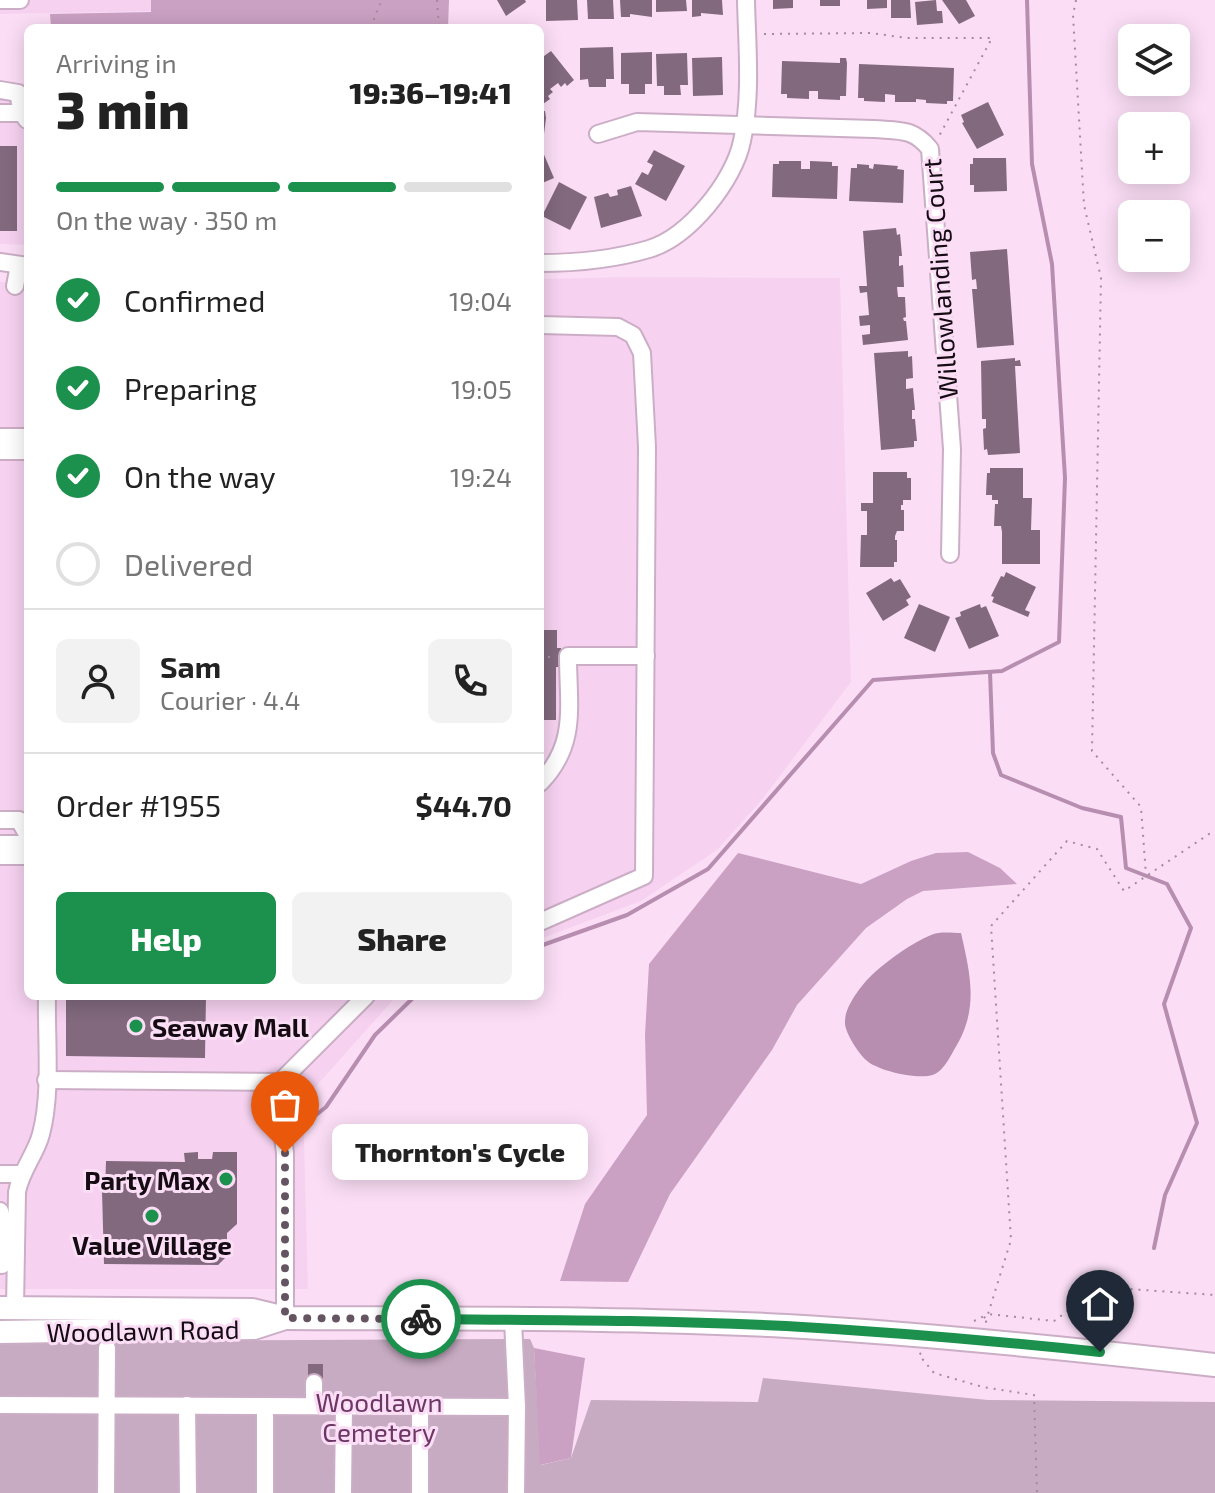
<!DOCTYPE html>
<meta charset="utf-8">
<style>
:root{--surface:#fff;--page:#f2f2f2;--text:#222;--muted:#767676;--line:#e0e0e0;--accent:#1b914d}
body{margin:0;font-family:"Exo 2",sans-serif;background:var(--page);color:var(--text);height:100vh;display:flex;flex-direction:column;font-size:30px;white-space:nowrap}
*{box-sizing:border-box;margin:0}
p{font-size:26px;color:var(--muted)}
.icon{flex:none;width:44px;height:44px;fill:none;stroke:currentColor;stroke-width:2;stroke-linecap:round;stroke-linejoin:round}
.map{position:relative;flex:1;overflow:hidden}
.sheet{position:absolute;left:24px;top:24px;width:520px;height:976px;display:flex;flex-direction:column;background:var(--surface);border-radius:12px;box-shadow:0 4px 20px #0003}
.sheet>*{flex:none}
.tools{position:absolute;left:1118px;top:24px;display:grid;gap:16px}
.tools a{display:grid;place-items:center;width:72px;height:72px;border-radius:12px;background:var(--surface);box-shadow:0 4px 20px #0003;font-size:40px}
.pin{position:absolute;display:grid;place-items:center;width:68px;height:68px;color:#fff;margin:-82px -34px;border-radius:50% 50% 50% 0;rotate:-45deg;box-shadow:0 0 8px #0007}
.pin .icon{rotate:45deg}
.courier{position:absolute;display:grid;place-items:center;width:80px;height:80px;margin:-40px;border:6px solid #1b914d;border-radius:50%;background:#fff;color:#222;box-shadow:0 2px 10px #0007}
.bubble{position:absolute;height:56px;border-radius:12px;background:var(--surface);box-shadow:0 4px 20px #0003;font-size:26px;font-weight:800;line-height:56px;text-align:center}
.headline em{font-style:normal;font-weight:800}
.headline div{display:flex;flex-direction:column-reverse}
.headline{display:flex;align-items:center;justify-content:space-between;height:136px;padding:0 32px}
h1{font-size:52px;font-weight:800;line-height:60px}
.bar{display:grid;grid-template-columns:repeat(4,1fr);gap:12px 8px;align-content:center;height:96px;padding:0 32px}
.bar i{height:10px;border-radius:6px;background:var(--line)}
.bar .on{background:var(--accent)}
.bar p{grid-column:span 4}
.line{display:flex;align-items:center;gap:20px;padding:0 32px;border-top:2px solid var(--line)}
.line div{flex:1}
.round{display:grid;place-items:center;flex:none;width:84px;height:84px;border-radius:12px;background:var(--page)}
ol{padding:0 32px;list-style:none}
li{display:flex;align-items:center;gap:24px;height:88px}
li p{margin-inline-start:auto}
li .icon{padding:8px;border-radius:50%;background:var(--accent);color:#fff;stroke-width:4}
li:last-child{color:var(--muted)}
li i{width:44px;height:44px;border:4px solid var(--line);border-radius:50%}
.action{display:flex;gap:16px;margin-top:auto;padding:16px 32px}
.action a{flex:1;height:92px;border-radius:12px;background:var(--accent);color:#fff;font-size:32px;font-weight:800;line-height:92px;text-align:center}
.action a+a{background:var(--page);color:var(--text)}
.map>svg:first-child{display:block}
.built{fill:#f6d2f0}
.green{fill:#c7abc2}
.forest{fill:#caa1c3}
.water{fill:#b78eb0}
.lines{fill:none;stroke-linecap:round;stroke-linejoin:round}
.stream{stroke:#b78eb0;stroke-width:4}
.building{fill:#82697e}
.minor-casing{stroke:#cbaec6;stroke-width:20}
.major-casing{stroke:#cbaec6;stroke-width:26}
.path{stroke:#a18c9e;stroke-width:2;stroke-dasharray:2 6;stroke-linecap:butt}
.minor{stroke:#fff;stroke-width:16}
.major{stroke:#fff;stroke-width:22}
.done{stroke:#655562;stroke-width:8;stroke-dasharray:0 14.4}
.route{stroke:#1b914d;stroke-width:10}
.poi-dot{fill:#1b914d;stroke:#fbdef6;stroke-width:3}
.labels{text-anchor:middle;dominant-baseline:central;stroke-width:6;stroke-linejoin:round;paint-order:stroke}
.street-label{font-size:26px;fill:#140b13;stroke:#fbdef6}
.poi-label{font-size:26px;font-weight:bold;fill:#140b13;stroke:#fbdef6;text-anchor:start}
.park-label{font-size:26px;fill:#6c3765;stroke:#fbdef6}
</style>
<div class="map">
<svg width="1215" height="1493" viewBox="0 0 1215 1493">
<rect width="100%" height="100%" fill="#fbdef6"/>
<g class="built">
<polygon points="0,0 151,0 151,11 0,14"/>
<polygon points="28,83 28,245 0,244 0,84"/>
<polygon points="629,277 840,278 851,682 761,801 717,850 641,901 540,939 540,279"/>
<polygon points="0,282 28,282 28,996 402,996 393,1000 303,1101 308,1289 0,1289"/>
</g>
<polygon class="green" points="530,1339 534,1348 541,1465 571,1458 591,1400 758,1402 763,1378 988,1400 1215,1402 1215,1493 0,1493 0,1344 60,1341"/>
<g class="forest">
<polygon points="151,0 449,0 448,28 51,28 50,14 151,12"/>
<polygon points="968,852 1000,868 1017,884 923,891 907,899 866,928 797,1005 772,1050 670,1194 628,1282 560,1281 585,1204 647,1115 645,1035 649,964 738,853 861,884 911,861 936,853"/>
<polygon points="534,1348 585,1358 571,1458 540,1465"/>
</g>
<path class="water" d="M961 933C971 977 979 1010 954 1050 949 1059 944 1069 935 1074 922 1081 877 1071 866 1060 859 1054 845 1033 845 1023 844 1006 863 983 875 972 891 958 912 943 931 935 940 931 952 933 961 933Z"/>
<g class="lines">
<g class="stream">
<polyline points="990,672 993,753 1001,775 1082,808 1121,817 1126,868 1167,884 1191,928 1164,1004 1197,1123 1165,1195 1154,1248"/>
<polyline points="540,946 627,915 708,869 873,680 1002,671 1059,642 1065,478 1052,264 1032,164 1027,0"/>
<polyline points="311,1119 326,1107 375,1035 415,996"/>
</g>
</g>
<g class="building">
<polygon points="497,0 525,0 526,2 506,16"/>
<polygon points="546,0 577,0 578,20 546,21"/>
<polygon points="587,0 613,0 614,19 588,19"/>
<polygon points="620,0 652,0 652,17 630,14 630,17 621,17"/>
<polygon points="656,0 686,0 687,11 656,12"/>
<polygon points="692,0 722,0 723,15 701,13 701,16 692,17"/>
<polygon points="773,0 793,0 793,8 773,9"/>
<rect x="820" y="0" width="20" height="6"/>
<polygon points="867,0 887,0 887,8 867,9"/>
<polygon points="891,0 910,0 911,18 891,18"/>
<polygon points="936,0 937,11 942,11 943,23 917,25 915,2"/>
<polygon points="942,0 966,0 975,16 959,24"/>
<polygon points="613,47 614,79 606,79 606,87 589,87 588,79 580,80 580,48"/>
<polygon points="551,51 574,80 567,86 565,83 561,87 558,83 550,89 553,92 548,96 550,99 543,104 540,101 540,59"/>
<polygon points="652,52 652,84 645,84 645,94 629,94 629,84 621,84 621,53"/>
<polygon points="687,53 688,85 680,85 681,95 664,95 664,86 657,86 656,54"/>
<polygon points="722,57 723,95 693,96 692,58"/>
<polygon points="840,58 846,58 847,63 846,96 840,96 840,100 818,99 818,91 809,91 809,99 787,98 787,94 781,94 782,61 840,63"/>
<polygon points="859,64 954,68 953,101 947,101 947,104 926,103 926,100 916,99 916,102 895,102 895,95 885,94 885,102 864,101 864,98 858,98"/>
<polygon points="988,102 1004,135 977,149 962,123 964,122 961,115"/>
<polygon points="540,111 545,111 546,118 543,142 540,141"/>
<rect x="0" y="146" width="17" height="85"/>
<polygon points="542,150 554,178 540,184 540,151"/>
<polygon points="654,150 685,166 666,201 635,184 642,172 648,175 653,165 647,162"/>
<polygon points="973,158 1006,158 1007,191 974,192 974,185 970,185 970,164 973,164"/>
<polygon points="779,161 801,161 801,169 810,169 810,161 832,162 832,166 838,166 837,199 772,197 773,164 779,164"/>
<polygon points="857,164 869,165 869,168 873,169 874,164 898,166 897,169 904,170 903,203 849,201 851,168 857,168"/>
<polygon points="559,182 587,197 570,230 542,216"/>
<polygon points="631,186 642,216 601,228 594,197 608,193 610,197 618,195 617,190"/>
<polygon points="896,228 897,235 900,234 902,256 899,256 899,266 903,265 904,287 897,287 898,297 905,297 906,317 903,318 904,321 906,321 908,340 863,345 862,335 870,334 870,325 860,326 859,316 869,315 867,292 860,293 859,286 867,286 863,231"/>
<polygon points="1007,249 1014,345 977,348 972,289 977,289 976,279 972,280 970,252"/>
<polygon points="908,351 908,357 912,356 913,378 906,379 906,389 913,388 915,410 912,410 912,419 915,419 917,441 914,441 914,447 881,450 874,353"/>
<polygon points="1015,358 1015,361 1020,360 1021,366 1015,366 1020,453 988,455 987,449 984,450 983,429 986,428 986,419 982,419 981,361"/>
<polygon points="990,468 1023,468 1023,498 1032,498 1031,530 1040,530 1040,564 1002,564 1002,532 1001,526 994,526 995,504 998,504 998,500 992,500 992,495 986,495 987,473 990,473"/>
<polygon points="873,472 907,472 907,478 911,478 911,500 903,500 903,505 901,505 901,510 904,510 904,531 897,531 895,536 895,540 897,540 897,562 894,562 894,567 860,567 861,535 867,535 867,511 861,511 861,503 873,503"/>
<polygon points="1006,572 1036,587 1025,610 1030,612 1028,617 992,602 994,597 991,596 1001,576 1004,577"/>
<polygon points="891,578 894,582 900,579 911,597 906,600 909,605 883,621 866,593"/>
<polygon points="919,604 950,617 935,652 904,638"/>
<polygon points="980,604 981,608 986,606 999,636 969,649 955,618 961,616 960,612"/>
<polygon points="540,630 557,630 557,648 561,648 561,667 556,667 556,720 540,720"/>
<polygon points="66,996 206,996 205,1058 66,1056"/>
<polygon points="198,1152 198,1159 212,1159 213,1152 237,1152 237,1224 227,1233 227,1256 218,1265 104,1264 102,1191 105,1191 106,1161 185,1162 184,1153"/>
<rect x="308" y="1364" width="15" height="17"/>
</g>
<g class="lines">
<defs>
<g id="minor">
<polyline points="0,0 20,0"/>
<polyline points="0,90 18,93 22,113"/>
<polyline points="0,113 22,113 27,120"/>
<path d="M598 134 637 122 874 129C900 131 913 128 930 149L952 449 950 554"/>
<polyline points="0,262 28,266"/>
<path d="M540 263C576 263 615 259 649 249 689 237 734 181 742 141 752 95 747 46 746 0"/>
<polyline points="15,286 19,265"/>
<polyline points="540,325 618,327 633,335 642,353 647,447 644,876 540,922"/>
<polyline points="0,437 28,437"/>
<polyline points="0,451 28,451"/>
<path d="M540 783C578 744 568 706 568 656H646"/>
<polyline points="0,820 19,820 27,834 27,856"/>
<polyline points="0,844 28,844"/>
<polyline points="0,856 28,856"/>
<polyline points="46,1080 280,1082 278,1096 285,1153 285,1318"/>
<polyline points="280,1082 366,996"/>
<polyline points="0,1174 22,1174"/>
<polyline points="0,1211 2,1218 2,1265"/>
<path d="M15 1307 17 1192C21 1170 36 1154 41 1134 52 1093 46 1039 47 996"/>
<polyline points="513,1320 517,1407"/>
<polyline points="314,1383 314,1404"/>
<polyline points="0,1405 517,1407 516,1493"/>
<polyline points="187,1405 188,1493"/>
<polyline points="265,1406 265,1493"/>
<polyline points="106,1493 107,1348"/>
<polyline points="343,1493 344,1406"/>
<polyline points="420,1493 420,1407"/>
</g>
<g id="major">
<path d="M0 1308 252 1310 285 1318C452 1319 620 1317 787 1326 930 1334 1073 1349 1215 1365"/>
<polyline points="0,1332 254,1328 285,1318"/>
</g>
</defs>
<use href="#minor" class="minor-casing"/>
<use href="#major" class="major-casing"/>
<g class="path">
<polyline points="437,0 439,28"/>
<polyline points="1076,0 1073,15 1084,205 1101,278 1092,751 1141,807 1146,875"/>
<polyline points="374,28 374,18 382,0"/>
<polyline points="764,34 871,33 907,38 992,38 938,138"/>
<polyline points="540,657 555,657"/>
<polyline points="974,1321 988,1314 1011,1240 991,926 1067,841 1097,849 1124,891 1209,834 1215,833"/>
<polyline points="987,1322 982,1320 988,1314 1054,1321 1100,1287 1215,1295"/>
<polyline points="921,1353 919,1355 934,1373 983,1387 1034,1395 1037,1493"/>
</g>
<use href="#minor" class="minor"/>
<use href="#major" class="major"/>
</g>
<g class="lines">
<polyline class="done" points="285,1153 285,1318 421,1319"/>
<path class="route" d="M421 1319C543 1320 664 1320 786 1326 891 1332 996 1341 1100 1352"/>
</g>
<g class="poi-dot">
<circle cx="136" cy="1026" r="8"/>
<circle cx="226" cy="1179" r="8"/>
<circle cx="152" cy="1216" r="8"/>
</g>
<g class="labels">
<g class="street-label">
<text transform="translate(939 279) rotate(-94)">Willowlanding Court</text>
<text transform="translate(143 1330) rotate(-1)">Woodlawn Road</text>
</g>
<g class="poi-label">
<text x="152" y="1026">Seaway Mall</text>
<text x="210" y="1179" text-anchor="end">Party Max</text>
<text x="152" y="1244" text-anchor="middle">Value Village</text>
</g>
<g class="park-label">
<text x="379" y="1401">Woodlawn<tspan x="379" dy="30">Cemetery</tspan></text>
</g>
</g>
</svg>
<div class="tools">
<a><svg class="icon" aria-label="layers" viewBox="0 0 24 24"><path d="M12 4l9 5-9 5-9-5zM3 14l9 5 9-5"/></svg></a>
<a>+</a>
<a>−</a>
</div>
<div class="pin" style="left:285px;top:1153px;background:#ea580c"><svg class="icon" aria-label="bag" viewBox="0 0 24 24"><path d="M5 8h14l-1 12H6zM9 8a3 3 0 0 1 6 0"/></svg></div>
<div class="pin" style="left:1100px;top:1352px;background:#1f2937"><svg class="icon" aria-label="home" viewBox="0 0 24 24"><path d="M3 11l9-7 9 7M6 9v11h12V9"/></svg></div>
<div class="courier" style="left:421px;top:1319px"><svg class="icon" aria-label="bike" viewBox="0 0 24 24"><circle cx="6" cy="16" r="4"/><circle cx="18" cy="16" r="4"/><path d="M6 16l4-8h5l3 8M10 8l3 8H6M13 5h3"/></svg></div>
<div class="bubble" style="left:332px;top:1124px;width:256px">Thornton's Cycle</div>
<section class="sheet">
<div class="headline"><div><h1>3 min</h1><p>Arriving in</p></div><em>19:36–19:41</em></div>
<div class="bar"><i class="on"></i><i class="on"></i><i class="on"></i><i></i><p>On the way · 350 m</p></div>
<ol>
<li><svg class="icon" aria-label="check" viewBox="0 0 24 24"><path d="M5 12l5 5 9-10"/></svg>Confirmed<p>19:04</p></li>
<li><svg class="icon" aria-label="check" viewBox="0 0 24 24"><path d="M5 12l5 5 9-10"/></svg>Preparing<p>19:05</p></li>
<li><svg class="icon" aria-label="check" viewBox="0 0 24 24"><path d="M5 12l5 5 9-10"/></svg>On the way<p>19:24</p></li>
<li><i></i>Delivered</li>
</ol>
<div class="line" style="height:144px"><a class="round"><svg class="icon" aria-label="person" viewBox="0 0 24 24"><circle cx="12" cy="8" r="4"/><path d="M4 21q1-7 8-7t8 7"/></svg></a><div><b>Sam</b><p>Courier · 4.4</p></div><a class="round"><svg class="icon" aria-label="phone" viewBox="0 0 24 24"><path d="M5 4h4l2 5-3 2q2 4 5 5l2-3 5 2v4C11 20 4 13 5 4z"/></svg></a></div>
<div class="line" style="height:104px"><div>Order #1955</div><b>$44.70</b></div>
<div class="action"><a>Help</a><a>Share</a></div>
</section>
</div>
